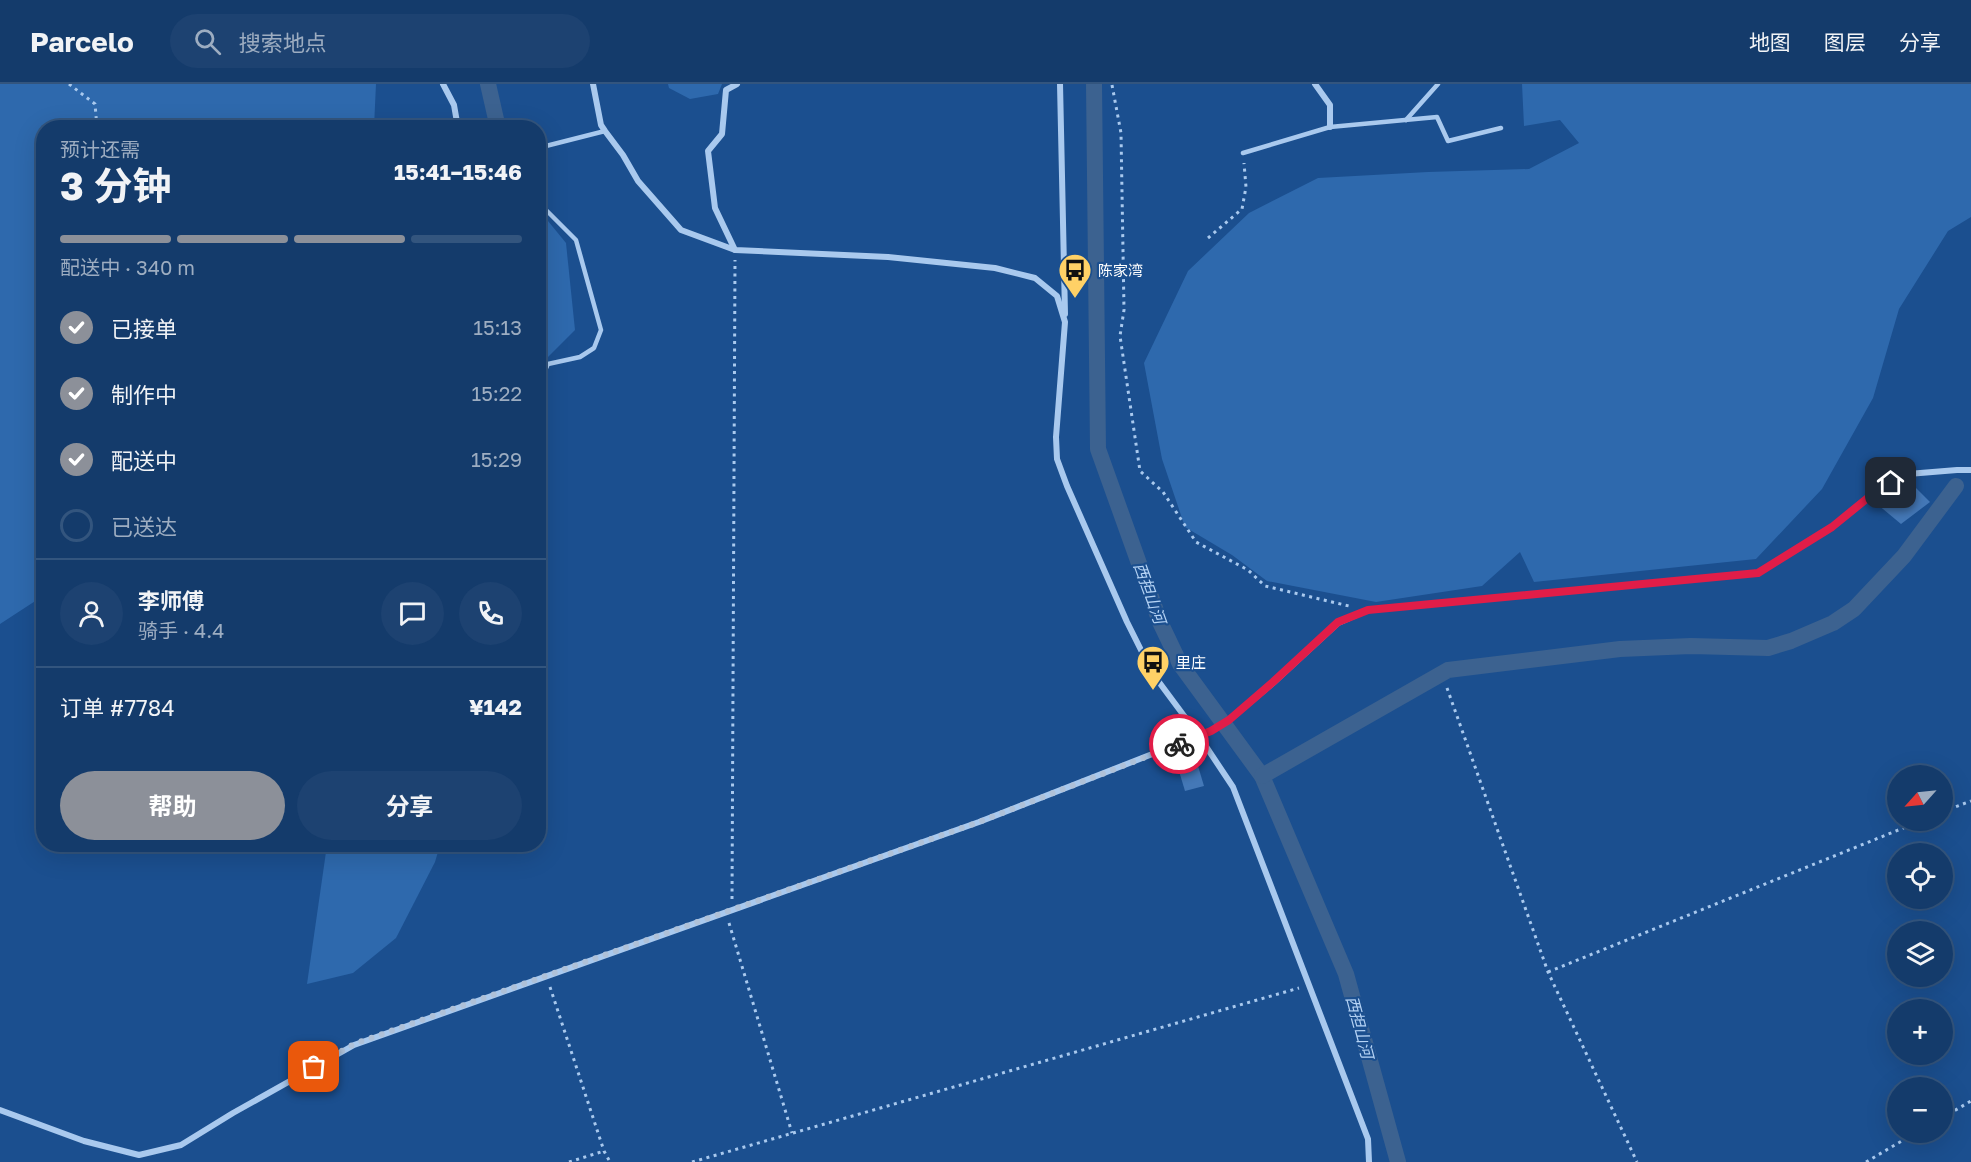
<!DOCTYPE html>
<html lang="zh">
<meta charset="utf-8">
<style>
:root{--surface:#143b6b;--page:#1d4271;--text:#f1f3f6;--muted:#9dadc1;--line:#33557e;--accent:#8c9099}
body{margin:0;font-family:"Golos Text","Noto Sans SC",sans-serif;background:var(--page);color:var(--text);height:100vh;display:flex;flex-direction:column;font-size:22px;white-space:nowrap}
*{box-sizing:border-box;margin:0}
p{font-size:20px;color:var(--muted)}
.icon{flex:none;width:33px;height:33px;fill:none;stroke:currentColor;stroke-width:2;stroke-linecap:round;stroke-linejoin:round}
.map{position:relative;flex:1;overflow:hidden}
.drawer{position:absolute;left:36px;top:36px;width:510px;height:732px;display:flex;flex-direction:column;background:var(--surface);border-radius:24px;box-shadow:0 6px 24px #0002,0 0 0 2px var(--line)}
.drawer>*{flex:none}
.needle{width:39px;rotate:243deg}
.controls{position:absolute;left:1887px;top:681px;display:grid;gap:12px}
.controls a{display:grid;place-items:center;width:66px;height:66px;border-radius:50%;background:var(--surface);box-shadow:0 6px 24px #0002,0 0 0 2px var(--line);font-size:30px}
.pin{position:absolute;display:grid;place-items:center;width:51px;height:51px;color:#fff;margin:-26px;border-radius:12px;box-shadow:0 3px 9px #0006}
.courier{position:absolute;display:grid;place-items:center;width:60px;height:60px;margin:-30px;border:4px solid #e11d48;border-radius:50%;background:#fff;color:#222;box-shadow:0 2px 8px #0007}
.headline em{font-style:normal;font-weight:700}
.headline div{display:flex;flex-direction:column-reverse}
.headline{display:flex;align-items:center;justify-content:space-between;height:102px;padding:0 24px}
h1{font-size:39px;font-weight:700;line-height:45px}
.bar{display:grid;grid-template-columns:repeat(4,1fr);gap:9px 6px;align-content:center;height:72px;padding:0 24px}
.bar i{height:8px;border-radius:4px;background:var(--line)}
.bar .selected{background:var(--accent)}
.bar p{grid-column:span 4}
.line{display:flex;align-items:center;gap:15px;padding:0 24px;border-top:2px solid var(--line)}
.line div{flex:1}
.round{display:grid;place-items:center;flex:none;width:63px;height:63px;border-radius:32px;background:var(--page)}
ol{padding:0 24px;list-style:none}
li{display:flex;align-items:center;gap:18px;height:66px}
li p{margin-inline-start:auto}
li .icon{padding:6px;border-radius:50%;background:var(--accent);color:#fff;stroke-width:4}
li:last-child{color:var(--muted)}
li i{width:33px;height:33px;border:3px solid var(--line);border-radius:50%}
.button{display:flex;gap:12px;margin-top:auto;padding:12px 24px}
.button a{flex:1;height:69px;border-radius:36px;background:var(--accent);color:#fff;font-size:24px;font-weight:700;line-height:69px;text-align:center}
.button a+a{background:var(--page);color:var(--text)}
header{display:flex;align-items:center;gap:36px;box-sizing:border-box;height:84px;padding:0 30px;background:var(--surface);border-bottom:2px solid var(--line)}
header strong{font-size:28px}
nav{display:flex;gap:33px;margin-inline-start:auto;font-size:21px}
.search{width:420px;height:54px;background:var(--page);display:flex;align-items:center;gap:15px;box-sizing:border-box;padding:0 21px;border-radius:33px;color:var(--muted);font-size:22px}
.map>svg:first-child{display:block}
.green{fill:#2e69ad}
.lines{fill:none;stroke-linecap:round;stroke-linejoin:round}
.canal{stroke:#3c6290;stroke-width:16}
.building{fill:#4478b7}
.path{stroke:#a9c9ee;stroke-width:3;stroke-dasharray:3 4.5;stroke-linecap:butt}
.lane{stroke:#a9c9ee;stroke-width:4.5}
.street{stroke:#a9c9ee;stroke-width:6}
.done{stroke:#afc1d8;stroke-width:6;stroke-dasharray:0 10.8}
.route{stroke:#e11d48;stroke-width:8}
.labels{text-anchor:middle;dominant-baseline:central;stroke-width:4.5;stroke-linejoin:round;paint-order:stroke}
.poi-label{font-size:15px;fill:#fff;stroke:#1b4f8f;text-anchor:start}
.water-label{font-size:16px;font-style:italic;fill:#b5d3f5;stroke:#1b4f8f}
</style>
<header>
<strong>Parcelo</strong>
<div class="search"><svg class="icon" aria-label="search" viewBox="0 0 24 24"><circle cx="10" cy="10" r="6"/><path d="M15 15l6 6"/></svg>搜索地点</div>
<nav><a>地图</a><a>图层</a><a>分享</a></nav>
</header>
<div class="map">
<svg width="1971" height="1078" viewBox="0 0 1971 1078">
<rect width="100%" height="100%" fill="#1b4f8f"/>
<g class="green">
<polygon points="0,0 376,0 374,43 44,44 43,512 0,540"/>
<polygon points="668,0 722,0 718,10 690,15 669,4"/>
<polygon points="1522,0 1971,0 1971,133 1948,147 1899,225 1873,314 1822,405 1756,475 1534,498 1520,468 1482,502 1376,518 1267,497 1232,471 1185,443 1162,375 1144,279 1188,187 1249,129 1318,94 1428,88 1529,85 1579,59 1560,36 1524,42"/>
<polygon points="539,126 566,159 575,246 539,282"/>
<polygon points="327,761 440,761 435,778 396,854 353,889 307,900"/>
</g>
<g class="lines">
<g class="canal">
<polyline points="488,0 498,44"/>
<polyline points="1094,0 1098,365 1160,538 1180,580 1262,692 1346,890 1398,1078"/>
<polyline points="1262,692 1448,586 1620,565 1691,562 1768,564 1791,557 1833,539 1854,525 1904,472 1956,402"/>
</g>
</g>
<g class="building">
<polygon points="1911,399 1930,418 1901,440 1877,420"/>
<polygon points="1195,672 1204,702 1185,707 1176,677"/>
</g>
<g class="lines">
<g class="path">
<polyline points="69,0 95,20 97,44"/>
<polyline points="1112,1 1121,49 1124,226 1120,252 1140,387 1163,408 1196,458 1248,486 1265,502 1349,522"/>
<polyline points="1208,154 1242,125 1246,103 1244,79"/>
<polyline points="1447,604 1548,888 1637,1078"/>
<polyline points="1942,728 1971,717"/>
<polyline points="732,815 735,176"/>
<polyline points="729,839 792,1049"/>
<polyline points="1548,888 1923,736"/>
<polyline points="550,903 604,1067 610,1078"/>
<polyline points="1942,1034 1971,1017"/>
<polyline points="569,1078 604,1067"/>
<polyline points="692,1078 1299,904"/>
<polyline points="1866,1078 1917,1048"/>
</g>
<g class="lane">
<polyline points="1406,36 1438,0"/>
<polyline points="538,64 605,47"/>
<polyline points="1243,69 1330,43 1437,33 1448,57 1501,44"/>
<polyline points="538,118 576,156 601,246 594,264 580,273 548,280 538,301"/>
</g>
<g class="street">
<polyline points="443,0 454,21 458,44"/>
<polyline points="593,0 601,41 605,47 623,71 638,97 681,146 735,166 888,173 995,184 1035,194 1057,212 1065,238 1056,353 1057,375 1067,402 1127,538 1153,590 1199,652 1233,703 1368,1055 1369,1078"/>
<polyline points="1060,0 1065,230"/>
<polyline points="1315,0 1330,21 1330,43"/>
<polyline points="735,166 715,124 708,67 722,50 726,6 737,0"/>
<polyline points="0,1026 84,1057 139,1071 181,1061 233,1029 354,961 979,738 1211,647 1229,636 1273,599 1338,539 1368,526 1758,489 1832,443 1875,408 1908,390 1957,386 1971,386"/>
</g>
</g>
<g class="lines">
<polyline class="done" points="314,983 354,960 979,738 1179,660"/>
<polyline class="route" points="1179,660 1211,647 1229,636 1273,598 1338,538 1368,526 1758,489 1832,443 1875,408 1891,399"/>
</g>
<defs>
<symbol id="bus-pin" viewBox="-11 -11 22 30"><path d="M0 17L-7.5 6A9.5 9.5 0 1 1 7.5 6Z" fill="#ffd166" stroke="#1b4f8f"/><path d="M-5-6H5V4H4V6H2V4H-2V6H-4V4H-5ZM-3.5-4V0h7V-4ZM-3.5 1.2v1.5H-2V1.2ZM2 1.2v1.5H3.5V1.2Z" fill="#111"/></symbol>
</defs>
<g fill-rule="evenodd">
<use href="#bus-pin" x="1056" y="167" width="38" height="52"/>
<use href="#bus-pin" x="1134" y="559" width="38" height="52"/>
</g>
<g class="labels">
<g class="poi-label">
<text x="1098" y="186">陈家湾</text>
<text x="1176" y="578">里庄</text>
</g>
<g class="water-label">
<text transform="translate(1150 509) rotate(70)">西担山河</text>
<text transform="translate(1360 943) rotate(75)">西担山河</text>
</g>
</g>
</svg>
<div class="controls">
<a><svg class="needle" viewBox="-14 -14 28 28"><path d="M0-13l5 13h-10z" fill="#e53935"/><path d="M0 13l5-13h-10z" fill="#9dadc1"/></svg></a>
<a><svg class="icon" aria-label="locate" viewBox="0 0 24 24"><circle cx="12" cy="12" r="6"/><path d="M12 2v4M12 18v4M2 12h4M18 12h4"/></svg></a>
<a><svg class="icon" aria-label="layers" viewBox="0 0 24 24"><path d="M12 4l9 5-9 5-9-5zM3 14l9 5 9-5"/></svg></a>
<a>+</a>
<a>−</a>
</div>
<div class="pin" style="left:314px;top:983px;background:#ea580c"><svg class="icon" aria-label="bag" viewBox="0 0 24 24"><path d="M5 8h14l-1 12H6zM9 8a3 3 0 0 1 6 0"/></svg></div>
<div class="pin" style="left:1891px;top:399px;background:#1f2937"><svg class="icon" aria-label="home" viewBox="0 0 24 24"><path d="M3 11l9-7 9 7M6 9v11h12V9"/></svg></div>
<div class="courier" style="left:1179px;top:660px"><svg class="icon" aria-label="bike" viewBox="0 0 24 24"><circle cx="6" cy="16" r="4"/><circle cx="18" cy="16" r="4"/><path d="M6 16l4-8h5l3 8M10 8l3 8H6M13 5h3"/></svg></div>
<section class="drawer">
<div class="headline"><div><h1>3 分钟</h1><p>预计还需</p></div><em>15:41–15:46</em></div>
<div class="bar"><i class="selected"></i><i class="selected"></i><i class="selected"></i><i></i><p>配送中 · 340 m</p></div>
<ol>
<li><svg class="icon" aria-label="check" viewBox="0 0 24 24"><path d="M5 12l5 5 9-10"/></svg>已接单<p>15:13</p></li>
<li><svg class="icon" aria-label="check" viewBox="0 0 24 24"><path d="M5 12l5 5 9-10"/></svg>制作中<p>15:22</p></li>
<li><svg class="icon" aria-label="check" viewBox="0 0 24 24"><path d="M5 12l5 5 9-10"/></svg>配送中<p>15:29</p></li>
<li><i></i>已送达</li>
</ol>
<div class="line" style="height:108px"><a class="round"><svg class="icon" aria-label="person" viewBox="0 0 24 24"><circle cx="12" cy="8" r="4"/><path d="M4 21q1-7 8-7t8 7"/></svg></a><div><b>李师傅</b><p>骑手 · 4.4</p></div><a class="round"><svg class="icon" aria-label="chat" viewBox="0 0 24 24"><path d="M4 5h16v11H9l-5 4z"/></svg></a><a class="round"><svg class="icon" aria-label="phone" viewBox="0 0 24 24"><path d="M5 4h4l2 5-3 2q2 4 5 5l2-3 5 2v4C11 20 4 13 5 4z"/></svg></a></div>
<div class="line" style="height:78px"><div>订单 #7784</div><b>¥142</b></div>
<div class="button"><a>帮助</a><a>分享</a></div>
</section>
</div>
